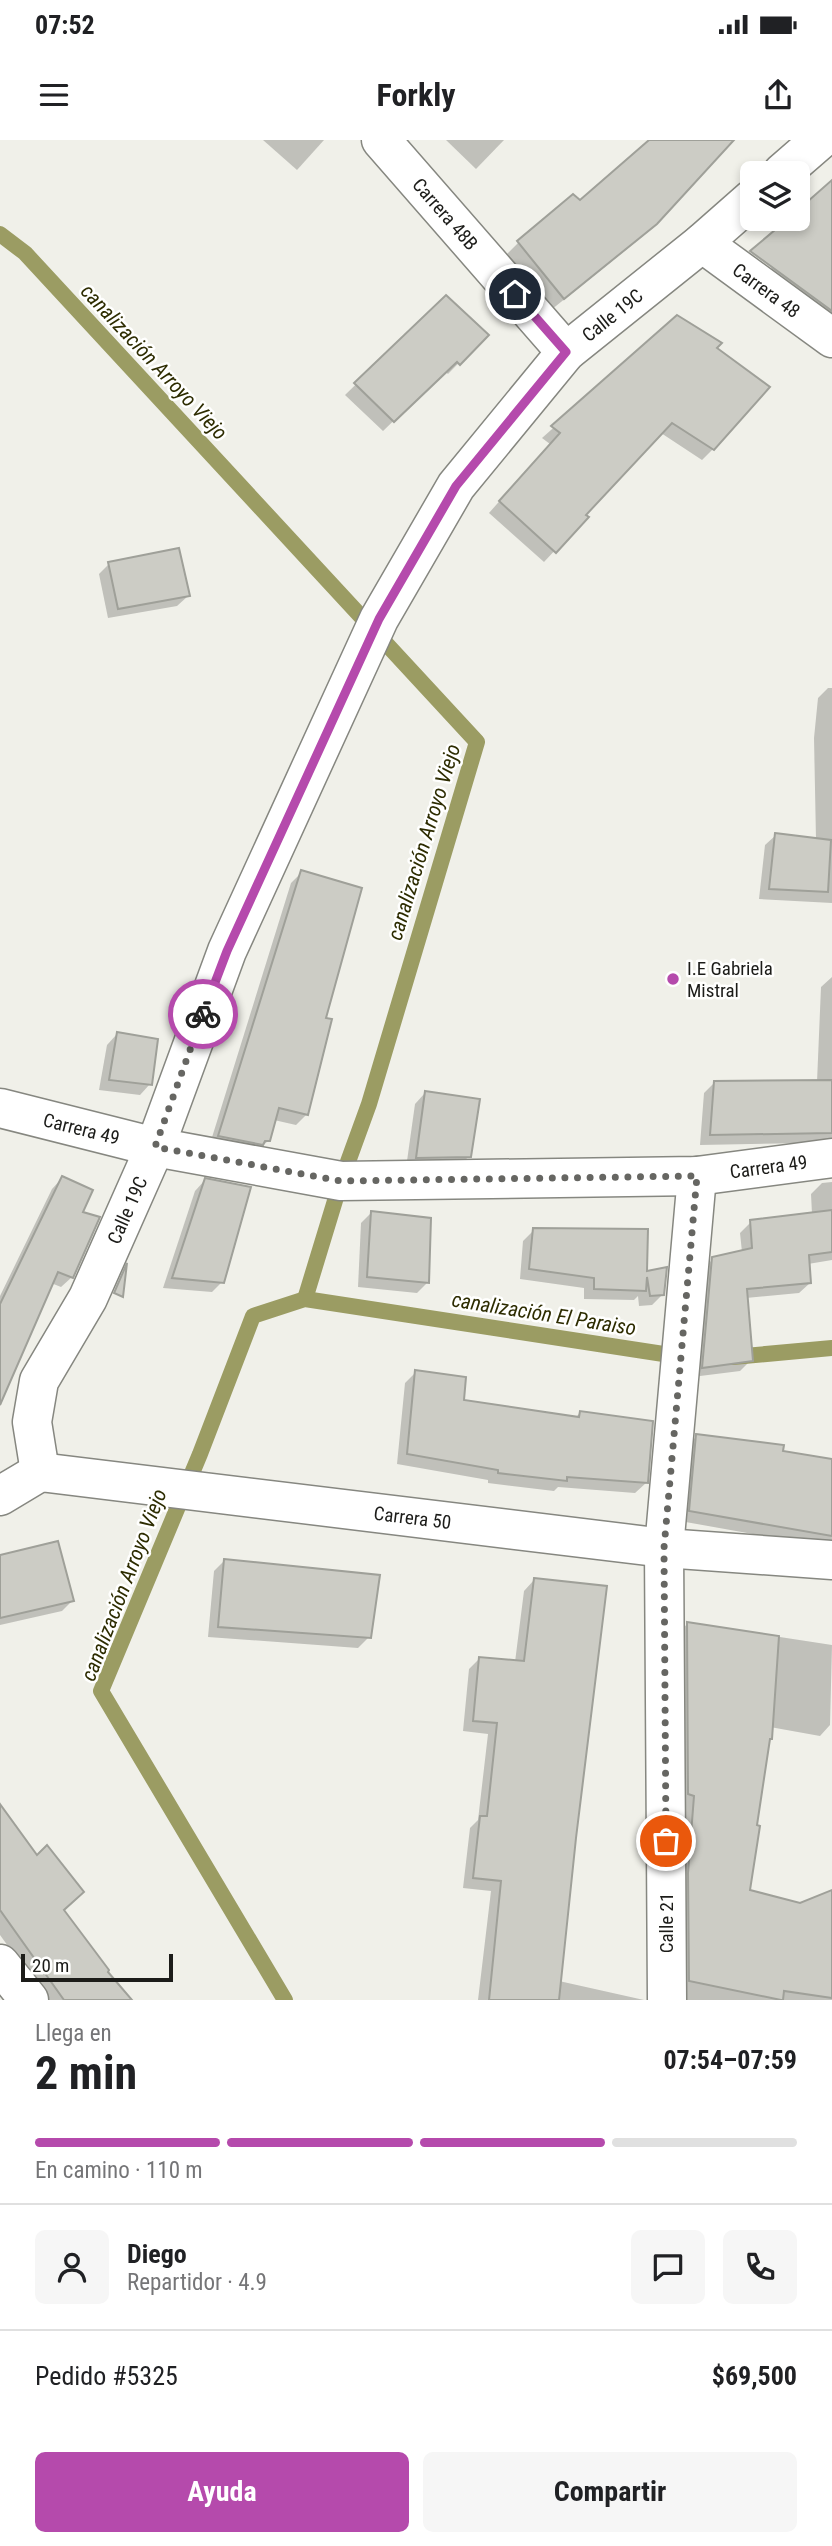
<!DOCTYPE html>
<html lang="es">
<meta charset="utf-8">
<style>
:root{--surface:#fff;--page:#f6f6f6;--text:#202124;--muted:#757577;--line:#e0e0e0;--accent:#b54aac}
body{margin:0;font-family:"Roboto Condensed",sans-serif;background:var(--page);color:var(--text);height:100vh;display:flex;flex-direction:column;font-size:26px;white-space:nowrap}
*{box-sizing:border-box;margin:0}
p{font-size:23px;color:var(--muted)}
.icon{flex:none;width:38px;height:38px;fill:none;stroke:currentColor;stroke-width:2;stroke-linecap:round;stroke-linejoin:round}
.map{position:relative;height:1860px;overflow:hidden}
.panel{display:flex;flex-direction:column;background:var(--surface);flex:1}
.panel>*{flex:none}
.controls{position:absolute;left:740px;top:21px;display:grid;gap:14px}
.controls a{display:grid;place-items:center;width:70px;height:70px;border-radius:10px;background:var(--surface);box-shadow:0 4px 10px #0003;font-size:35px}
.scale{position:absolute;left:21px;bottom:18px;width:152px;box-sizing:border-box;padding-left:7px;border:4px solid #1c1c19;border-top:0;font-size:19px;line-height:24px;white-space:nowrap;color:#1c1c19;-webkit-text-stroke:5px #fffffe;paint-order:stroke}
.pin{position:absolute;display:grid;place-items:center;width:60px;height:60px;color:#fff;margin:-30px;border:4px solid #fff;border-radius:50%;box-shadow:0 2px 7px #0007}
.courier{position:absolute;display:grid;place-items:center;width:70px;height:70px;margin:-35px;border:5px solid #b54aac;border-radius:50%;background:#fff;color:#222;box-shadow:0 2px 9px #0007}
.summary em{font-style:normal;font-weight:700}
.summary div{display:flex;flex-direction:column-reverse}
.summary{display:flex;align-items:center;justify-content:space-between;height:119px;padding:0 35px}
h1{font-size:46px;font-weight:700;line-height:52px}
.bar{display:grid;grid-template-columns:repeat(4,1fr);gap:10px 7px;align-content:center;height:84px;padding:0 35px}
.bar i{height:9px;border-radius:5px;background:var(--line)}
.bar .on{background:var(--accent)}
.bar p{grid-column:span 4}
.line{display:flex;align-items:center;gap:18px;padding:0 35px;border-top:2px solid var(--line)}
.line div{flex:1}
.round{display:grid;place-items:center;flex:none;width:74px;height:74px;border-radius:10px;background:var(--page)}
.primary-button{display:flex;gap:14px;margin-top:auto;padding:14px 35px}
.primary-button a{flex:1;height:80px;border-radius:10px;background:var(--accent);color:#fff;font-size:28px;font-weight:700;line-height:80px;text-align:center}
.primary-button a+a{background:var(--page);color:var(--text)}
.status{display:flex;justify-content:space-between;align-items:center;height:49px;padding:0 35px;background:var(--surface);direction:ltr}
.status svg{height:19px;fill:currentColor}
header{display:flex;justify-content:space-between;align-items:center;height:91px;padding:0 35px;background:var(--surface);font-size:32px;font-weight:700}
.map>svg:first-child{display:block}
.shadow{fill:#0003}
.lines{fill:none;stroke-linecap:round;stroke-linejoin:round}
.stream{stroke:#9b9c63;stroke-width:16}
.building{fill:#ccccc5;stroke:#9fa099;stroke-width:2}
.minor-casing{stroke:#868780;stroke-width:41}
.tertiary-casing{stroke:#868780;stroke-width:41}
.minor{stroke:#fff;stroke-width:38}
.tertiary{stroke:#fff;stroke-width:38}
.done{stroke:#666662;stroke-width:7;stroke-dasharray:0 12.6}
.route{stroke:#b54aac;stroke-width:9}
.poi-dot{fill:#b54aac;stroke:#fffffe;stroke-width:2.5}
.labels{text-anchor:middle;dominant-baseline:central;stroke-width:5;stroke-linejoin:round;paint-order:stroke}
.street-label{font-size:19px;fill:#1c1c19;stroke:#fffffe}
.poi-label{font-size:19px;fill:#1c1c19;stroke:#fffffe;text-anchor:start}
.water-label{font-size:21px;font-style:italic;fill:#2d2c00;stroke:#fffffe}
</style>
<div class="status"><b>07:52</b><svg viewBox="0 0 49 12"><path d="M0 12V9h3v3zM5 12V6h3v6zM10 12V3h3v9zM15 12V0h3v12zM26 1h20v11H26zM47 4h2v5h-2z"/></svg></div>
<header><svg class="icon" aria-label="menu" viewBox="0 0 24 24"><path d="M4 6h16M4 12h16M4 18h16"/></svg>Forkly<svg class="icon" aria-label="share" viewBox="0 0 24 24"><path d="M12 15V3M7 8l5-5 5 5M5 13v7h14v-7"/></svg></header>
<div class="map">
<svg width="832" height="1860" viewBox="0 0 832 1860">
<rect width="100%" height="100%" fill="#f0f0e9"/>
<g class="shadow">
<polygon points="263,0 324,0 297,30"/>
<polygon points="446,0 504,0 476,29"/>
<polygon points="652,0 731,0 643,96 551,170 506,115 518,103 580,63"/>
<polygon points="832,60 832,191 763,138"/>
<polygon points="446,157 486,195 448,234 445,231 383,291 345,255"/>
<polygon points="677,178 714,209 713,309 702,320 661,293 584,375 586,377 544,422 489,373 550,304 542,298"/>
<polygon points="109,424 188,456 177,466 108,478 99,434"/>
<polygon points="828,548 832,548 832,763 759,759 765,705 776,695 816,700 814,598 818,558"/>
<polygon points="302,732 324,879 307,974 296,985 274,980 268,1001 257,1011 209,1007 291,743"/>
<polygon points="832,837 832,1010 808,1003 700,1005 704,953 715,942 817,942 821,847"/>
<polygon points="117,894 150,944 140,955 99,950 107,905"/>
<polygon points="425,953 469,1016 459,1027 406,1028 415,964"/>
<polygon points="62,1038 81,1073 72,1137 61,1147 51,1143 0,1254 0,1156 52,1049"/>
<polygon points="205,1040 222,1142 212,1152 163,1148 195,1051"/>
<polygon points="832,1042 832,1120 808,1124 810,1143 799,1153 746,1158 751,1220 740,1231 692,1237 702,1130 713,1119 742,1112 740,1093 751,1082 812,1074 811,1054 822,1043"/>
<polygon points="372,1072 428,1142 417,1153 358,1147 361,1083"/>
<polygon points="534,1090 645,1134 663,1154 652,1165 639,1166 638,1156 634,1160 584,1159 584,1148 520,1139 523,1101"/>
<polygon points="416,1232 462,1261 575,1278 580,1273 646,1343 635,1353 558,1347 554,1351 488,1343 488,1340 397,1324 405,1243"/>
<polygon points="697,1296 832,1321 832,1408 680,1381 686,1307"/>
<polygon points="0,1417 73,1460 62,1471 0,1485"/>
<polygon points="224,1421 369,1497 358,1508 208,1497 214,1431"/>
<polygon points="534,1440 559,1841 644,1860 478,1860 491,1751 463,1748 470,1688 478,1680 488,1594 463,1591 469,1529 480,1518 515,1522 524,1451"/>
<polygon points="688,1483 832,1505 830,1585 820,1596 770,1587 748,1752 800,1765 832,1757 832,1860 679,1860 678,1494"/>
<polygon points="0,1667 62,1770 106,1832 130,1860 47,1860 0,1795"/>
</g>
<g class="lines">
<g class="stream">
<polyline points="0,94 25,113 477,602 369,964 341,1041 305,1159"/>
<polyline points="733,1217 832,1208"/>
<polyline points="285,1860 101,1551 200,1314 253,1176 305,1159 683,1217"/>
</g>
</g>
<g class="building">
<polygon points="649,0 734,0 657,84 564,159 517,101 573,54 580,60"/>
<polygon points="832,40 832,171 750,111 788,79 798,79 798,70"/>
<polygon points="446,155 489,195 460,225 457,222 394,282 354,243"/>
<polygon points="677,175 722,203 717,208 770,247 714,310 672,283 586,375 589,377 556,413 499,361 560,293 551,286"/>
<polygon points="179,408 190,456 118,469 108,422"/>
<polygon points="775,693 831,700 828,752 769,749"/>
<polygon points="301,730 362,748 326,878 332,879 308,975 279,968 270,1001 265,1001 263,1005 218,996"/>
<polygon points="117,892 158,899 152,945 109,940"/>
<polygon points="832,940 832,993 710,995 714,941"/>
<polygon points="425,951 480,959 471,1017 416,1018"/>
<polygon points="62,1036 93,1050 83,1072 100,1077 73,1138 58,1132 0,1265 0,1164"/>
<polygon points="205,1038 251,1047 224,1143 172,1138"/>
<polygon points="832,1070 832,1112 809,1115 811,1143 747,1149 753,1221 702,1228 712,1117 752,1108 750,1080"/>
<polygon points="371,1071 431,1078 429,1143 367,1137"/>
<polygon points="533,1088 648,1089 647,1131 667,1127 664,1155 650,1156 647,1137 646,1151 594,1149 594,1138 529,1129"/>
<polygon points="127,1123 123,1157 114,1153"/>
<polygon points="415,1230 466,1237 464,1260 579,1277 580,1271 653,1281 648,1343 567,1337 567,1341 498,1333 498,1330 407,1314"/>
<polygon points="696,1294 784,1305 783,1311 832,1319 832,1396 689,1371"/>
<polygon points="58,1401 74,1461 0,1478 0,1415"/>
<polygon points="224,1419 380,1435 371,1498 218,1487"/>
<polygon points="534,1438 607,1446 576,1698 559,1860 489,1860 501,1741 473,1738 480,1676 487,1676 497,1583 473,1581 479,1517 524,1521"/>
<polygon points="687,1482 779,1496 772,1599 770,1599 757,1685 760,1686 750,1750 800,1763 832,1750 832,1858 784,1851 783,1860 781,1860 689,1841 688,1733 694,1656 688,1654"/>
<polygon points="0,1664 37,1715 47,1705 84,1752 64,1770 109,1830 108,1832 132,1860 64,1860 0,1770"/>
</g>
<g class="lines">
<defs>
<g id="minor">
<path id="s1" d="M381 0 566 212"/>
<polyline points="782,33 820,0"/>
<path id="s2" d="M702 103 832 198"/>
<path id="s3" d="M0 968 155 1007 341 1041 697 1036 832 1018"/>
<path id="s4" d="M40 1332 32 1282 39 1241 88 1158 155 1007 227 811 379 479 456 346 566 212 702 103 752 59"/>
<path id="s5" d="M0 1356 40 1332 664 1408 832 1420"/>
<polyline points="667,1860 664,1408 697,1036"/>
</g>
<polyline id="tertiary" points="0,1824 29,1860"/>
</defs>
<use href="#minor" class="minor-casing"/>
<use href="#tertiary" class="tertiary-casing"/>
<use href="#minor" class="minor"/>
<use href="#tertiary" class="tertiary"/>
</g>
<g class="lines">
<polyline class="done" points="203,874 155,1007 341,1041 697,1036 664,1408 666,1701"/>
<polyline class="route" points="203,874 227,811 379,479 456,346 566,212 515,154"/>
</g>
<circle class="poi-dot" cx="673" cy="839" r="7"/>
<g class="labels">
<g class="street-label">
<text stroke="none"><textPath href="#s1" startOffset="98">Carrera 48B</textPath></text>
<text stroke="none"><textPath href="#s2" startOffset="80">Carrera 48</textPath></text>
<text stroke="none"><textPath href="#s4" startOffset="1314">Calle 19C</textPath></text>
<text stroke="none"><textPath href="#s3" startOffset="84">Carrera 49</textPath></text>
<text stroke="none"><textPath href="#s3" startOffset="777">Carrera 49</textPath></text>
<text stroke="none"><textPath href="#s4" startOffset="285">Calle 19C</textPath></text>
<text stroke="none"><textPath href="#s5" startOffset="422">Carrera 50</textPath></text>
<text transform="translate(666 1783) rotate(-90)">Calle 21</text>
</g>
<g class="poi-label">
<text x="687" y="828">I.E Gabriela<tspan x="687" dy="22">Mistral</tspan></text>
</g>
<g class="water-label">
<text transform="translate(154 222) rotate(47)">canalización Arroyo Viejo</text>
<text transform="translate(424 702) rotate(-73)">canalización Arroyo Viejo</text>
<text transform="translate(544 1174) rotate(9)">canalización El Paraiso</text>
<text transform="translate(124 1445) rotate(-69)">canalización Arroyo Viejo</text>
</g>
</g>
</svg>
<div class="controls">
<a><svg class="icon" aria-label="layers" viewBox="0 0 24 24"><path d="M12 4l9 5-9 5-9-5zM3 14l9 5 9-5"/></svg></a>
</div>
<div class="scale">20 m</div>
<div class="pin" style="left:666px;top:1701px;background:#ea580c"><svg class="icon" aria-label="bag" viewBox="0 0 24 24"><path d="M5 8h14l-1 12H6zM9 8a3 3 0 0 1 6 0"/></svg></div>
<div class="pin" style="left:515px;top:154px;background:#1f2937"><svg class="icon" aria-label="home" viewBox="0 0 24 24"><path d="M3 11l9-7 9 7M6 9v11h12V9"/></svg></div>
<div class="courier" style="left:203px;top:874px"><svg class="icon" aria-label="bike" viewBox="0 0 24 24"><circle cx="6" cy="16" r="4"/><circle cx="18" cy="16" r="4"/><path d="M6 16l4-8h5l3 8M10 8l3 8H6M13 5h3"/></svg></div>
</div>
<section class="panel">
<div class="summary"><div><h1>2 min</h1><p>Llega en</p></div><em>07:54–07:59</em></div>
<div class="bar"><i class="on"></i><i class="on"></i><i class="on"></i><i></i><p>En camino · 110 m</p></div>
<div class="line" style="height:126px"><a class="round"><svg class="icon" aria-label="person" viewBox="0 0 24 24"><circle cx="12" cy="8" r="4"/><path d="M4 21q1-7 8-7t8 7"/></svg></a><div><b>Diego</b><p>Repartidor · 4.9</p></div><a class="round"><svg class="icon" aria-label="chat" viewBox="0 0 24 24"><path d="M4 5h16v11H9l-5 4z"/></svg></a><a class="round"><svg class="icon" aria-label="phone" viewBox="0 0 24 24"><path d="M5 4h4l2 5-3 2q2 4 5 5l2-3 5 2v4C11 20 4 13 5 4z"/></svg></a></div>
<div class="line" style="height:91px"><div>Pedido #5325</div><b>$69,500</b></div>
<div class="primary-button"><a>Ayuda</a><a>Compartir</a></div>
</section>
